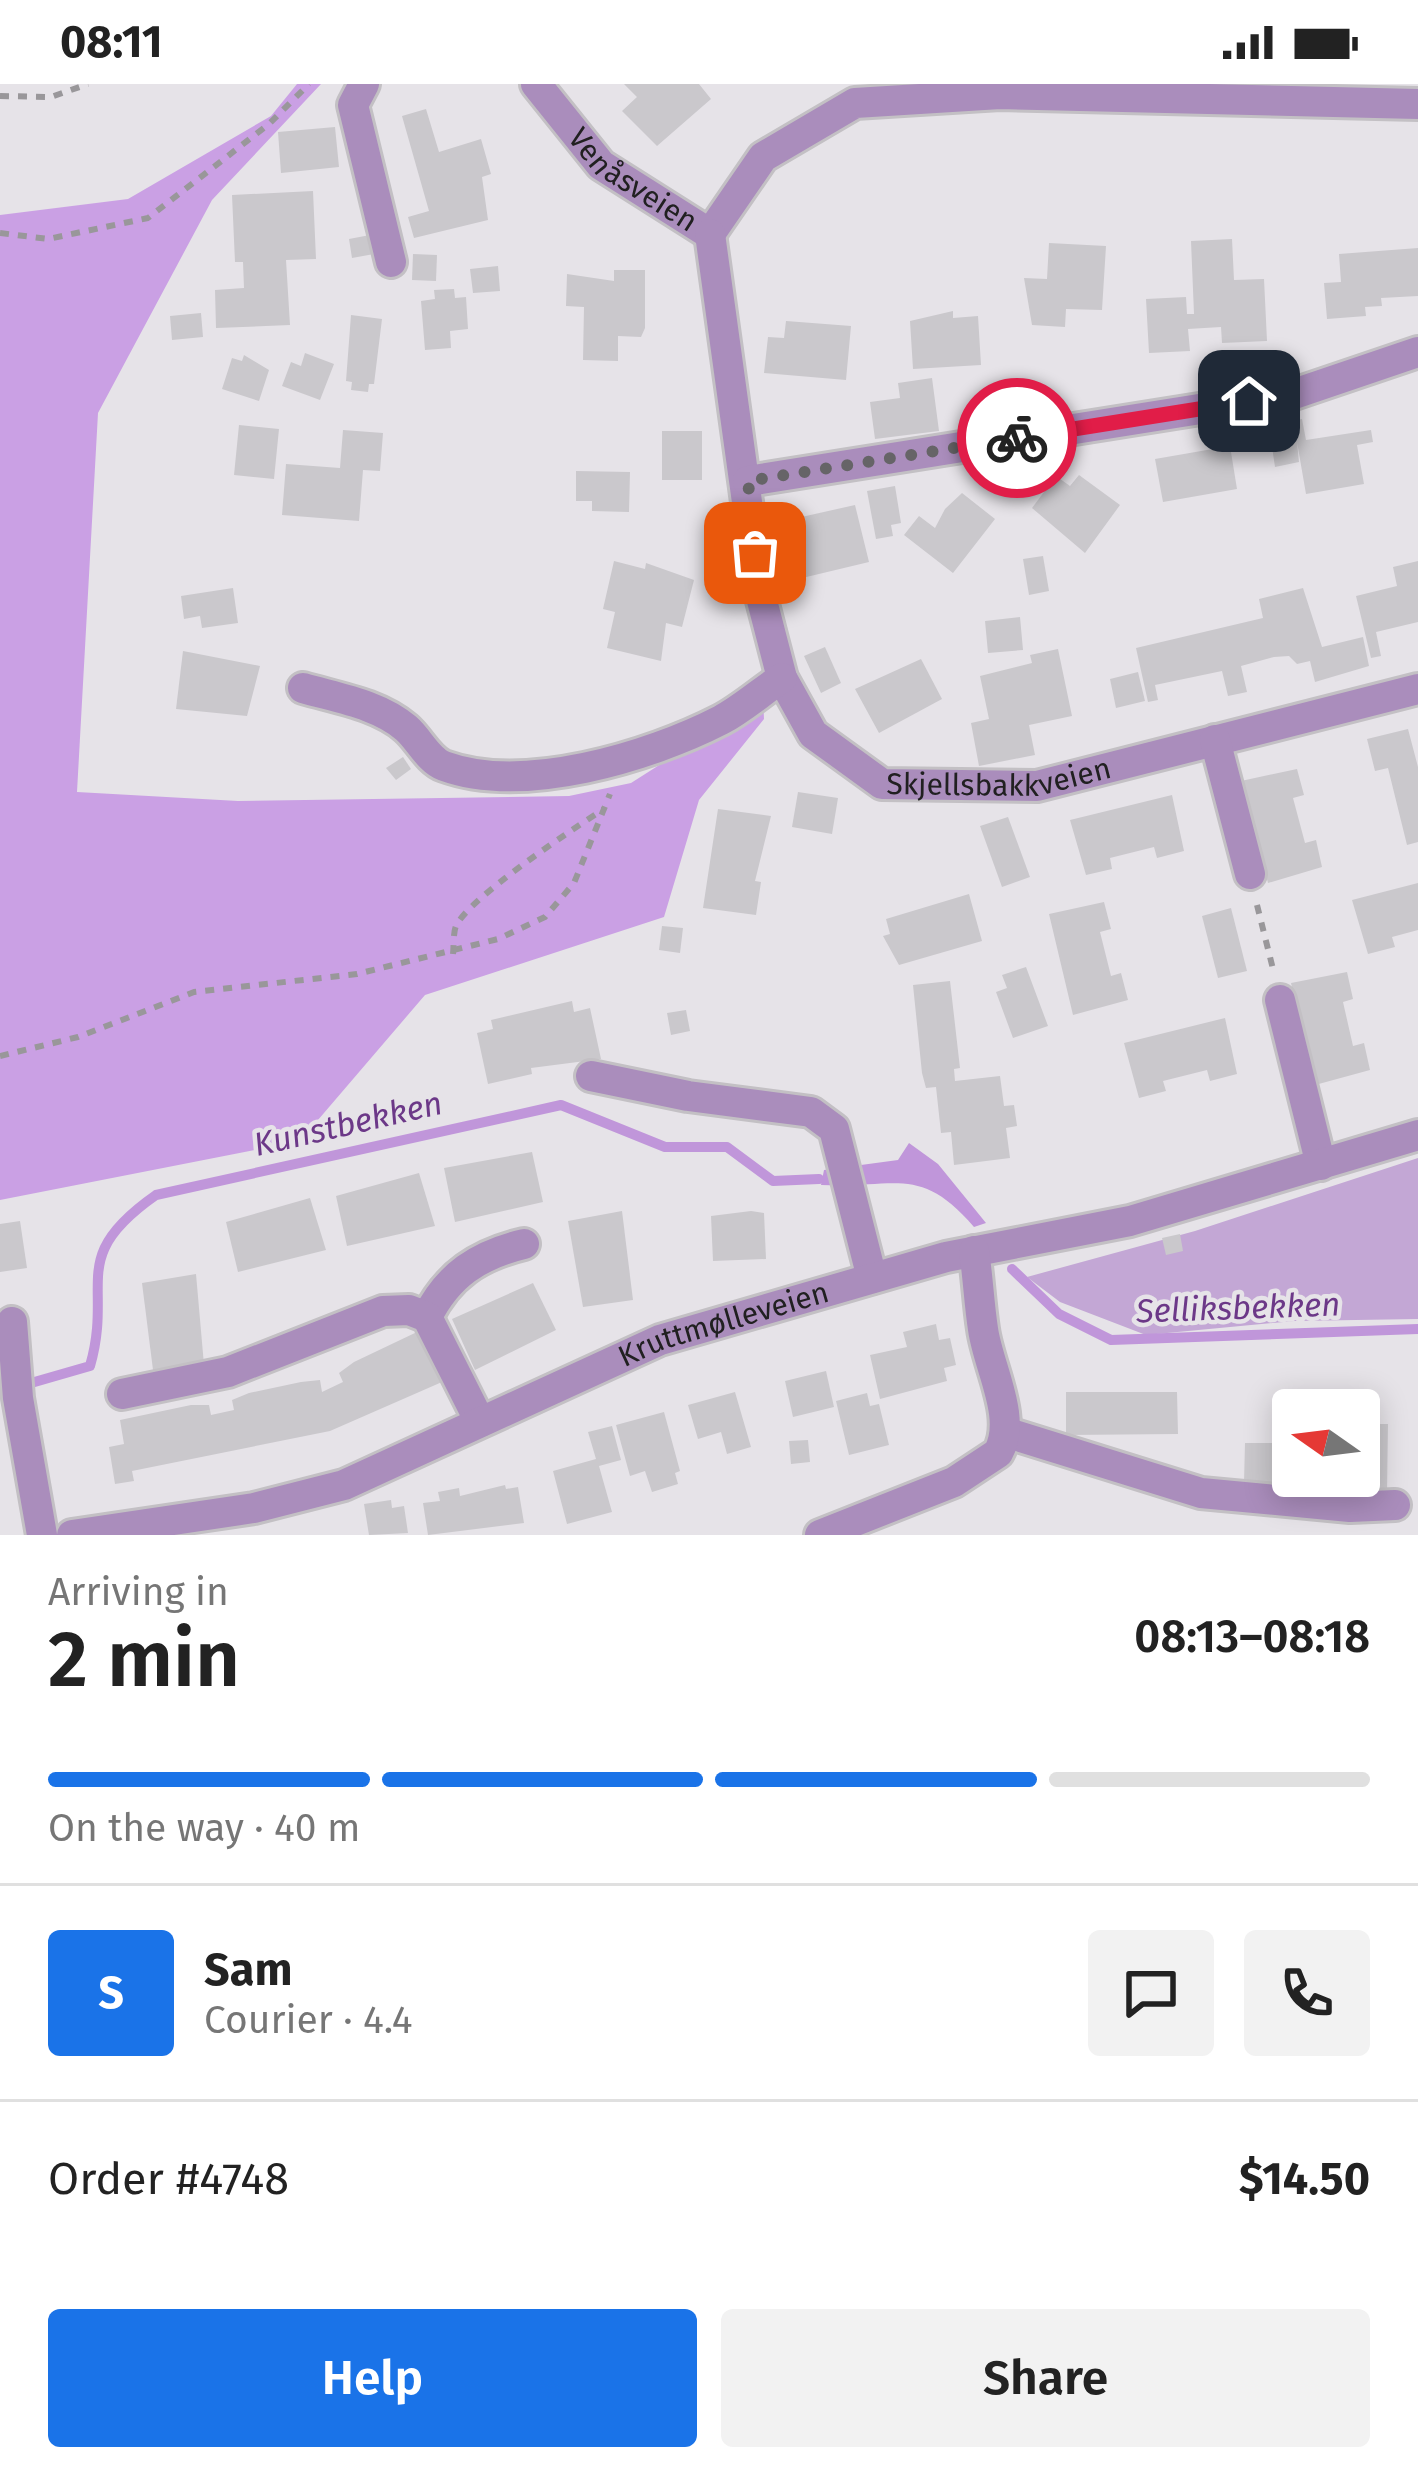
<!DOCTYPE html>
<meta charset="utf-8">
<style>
:root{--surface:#fff;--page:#f2f2f2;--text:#222;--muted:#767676;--line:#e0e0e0;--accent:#1a73e8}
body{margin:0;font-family:"Fira Sans",sans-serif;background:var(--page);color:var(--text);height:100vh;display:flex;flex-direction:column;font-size:45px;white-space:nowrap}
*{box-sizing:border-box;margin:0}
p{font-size:39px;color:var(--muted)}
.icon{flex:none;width:66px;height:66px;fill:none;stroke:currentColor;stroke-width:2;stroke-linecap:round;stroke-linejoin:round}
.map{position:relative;height:1451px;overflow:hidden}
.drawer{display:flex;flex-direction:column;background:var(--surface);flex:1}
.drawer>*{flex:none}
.needle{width:78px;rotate:284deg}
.tools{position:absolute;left:1272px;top:1305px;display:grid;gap:24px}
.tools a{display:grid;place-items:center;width:108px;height:108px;border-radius:12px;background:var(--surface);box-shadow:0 6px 30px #0003;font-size:60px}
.pin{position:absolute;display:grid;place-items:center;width:102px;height:102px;color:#fff;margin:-51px;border-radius:24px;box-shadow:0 6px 18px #0006}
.courier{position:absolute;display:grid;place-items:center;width:120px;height:120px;margin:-60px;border:9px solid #e11d48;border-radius:50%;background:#fff;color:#222;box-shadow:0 3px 15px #0007}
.overview em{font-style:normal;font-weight:600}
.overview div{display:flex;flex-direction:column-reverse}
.overview{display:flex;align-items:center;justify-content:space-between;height:204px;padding:0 48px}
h1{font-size:78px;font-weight:600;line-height:90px}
.bar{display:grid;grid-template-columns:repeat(4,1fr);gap:18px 12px;align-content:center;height:144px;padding:0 48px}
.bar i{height:15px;border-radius:9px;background:var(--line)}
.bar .current{background:var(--accent)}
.bar p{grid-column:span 4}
.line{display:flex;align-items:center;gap:30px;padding:0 48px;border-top:3px solid var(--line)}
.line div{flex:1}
.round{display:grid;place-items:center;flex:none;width:126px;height:126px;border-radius:12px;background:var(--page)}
.primary-button{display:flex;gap:24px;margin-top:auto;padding:24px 48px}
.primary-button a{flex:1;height:138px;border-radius:12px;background:var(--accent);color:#fff;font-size:48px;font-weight:600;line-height:138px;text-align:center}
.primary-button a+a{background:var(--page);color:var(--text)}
.status{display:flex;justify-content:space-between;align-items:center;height:84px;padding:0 60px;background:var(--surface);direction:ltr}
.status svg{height:33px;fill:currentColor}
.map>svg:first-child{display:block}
.green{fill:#c3a7d5}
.forest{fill:#caa0e4}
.water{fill:#c096da}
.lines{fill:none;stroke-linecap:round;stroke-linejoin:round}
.stream{stroke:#c096da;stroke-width:10}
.building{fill:#cac8cc}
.minor-casing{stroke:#c3c0c4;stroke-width:36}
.path{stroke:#99979a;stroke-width:6;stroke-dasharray:9 9;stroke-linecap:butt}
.minor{stroke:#aa8dbc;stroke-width:30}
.done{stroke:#666467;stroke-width:12;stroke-dasharray:0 21.6}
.route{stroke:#e11d48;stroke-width:15}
.labels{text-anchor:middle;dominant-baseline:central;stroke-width:9;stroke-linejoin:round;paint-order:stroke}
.street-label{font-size:30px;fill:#212021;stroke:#e6e3e8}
.water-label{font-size:33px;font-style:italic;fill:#6c3888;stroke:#e6e3e8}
</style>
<div class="status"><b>08:11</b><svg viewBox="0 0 49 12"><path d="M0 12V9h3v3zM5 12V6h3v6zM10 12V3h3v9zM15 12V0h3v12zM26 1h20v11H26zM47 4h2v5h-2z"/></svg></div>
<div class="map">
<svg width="1418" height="1451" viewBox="0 0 1418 1451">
<rect width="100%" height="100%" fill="#e6e3e8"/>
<polygon class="green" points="1418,1074 1418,1235 1294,1237 1146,1251 1060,1218 1027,1193 1195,1147"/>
<polygon class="forest" points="297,0 321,0 212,116 98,329 77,708 238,717 569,712 631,699 763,615 764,635 699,716 664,833 425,911 300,1057 0,1116 0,131 128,115 271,32"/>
<path class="water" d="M909 1059 938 1080 986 1139 974 1143C920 1080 895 1105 821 1101L824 1086 898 1076Z"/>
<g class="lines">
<g class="stream">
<polyline points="1012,1185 1059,1230 1111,1256 1418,1245"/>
<path d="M0 1308 90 1282C114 1199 66 1174 156 1111L561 1021 665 1063H727L773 1097 819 1095"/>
</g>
</g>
<g class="building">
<polygon points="624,0 699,0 711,15 657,62 622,27 637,13"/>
<polygon points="426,25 439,68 481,55 491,90 482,93 488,136 414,154 408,133 429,127 402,32"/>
<polygon points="335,43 339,83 281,89 278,48"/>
<polygon points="313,107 316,175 286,176 290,241 216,244 215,206 244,204 243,178 235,178 232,111"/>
<polygon points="370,151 374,170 352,174 349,155"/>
<polygon points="1232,155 1234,196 1264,195 1267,257 1222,259 1221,243 1188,245 1190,267 1149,269 1146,215 1186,213 1187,230 1194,230 1191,157"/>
<polygon points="1049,159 1106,162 1102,226 1066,225 1065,243 1032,241 1024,194 1047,195"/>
<polygon points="1418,164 1418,212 1381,214 1382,222 1365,223 1366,232 1327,235 1324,199 1341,198 1339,170"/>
<polygon points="413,170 437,171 436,197 412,196"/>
<polygon points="498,182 500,207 473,209 470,185"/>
<polygon points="614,186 645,186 645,244 641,253 618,252 618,277 583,276 584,223 566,222 567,190 614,197"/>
<polygon points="454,205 455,214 466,213 468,245 450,247 451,264 425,266 421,217 435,215 434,206"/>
<polygon points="953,227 953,234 978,232 981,281 913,285 910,237"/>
<polygon points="201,229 203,253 172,256 170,232"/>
<polygon points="351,231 382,235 374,300 369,300 368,308 351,306 352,298 346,297"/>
<polygon points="786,237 851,242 846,296 764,289 768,253 784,254"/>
<polygon points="305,269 334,280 320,316 282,302 291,278 301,282"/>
<polygon points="244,271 269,286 259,317 222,305 232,274 242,277"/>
<polygon points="932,294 939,347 875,355 870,318 900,314 898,299"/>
<polygon points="1302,335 1306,356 1371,346 1373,358 1357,361 1364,400 1306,410 1297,358 1299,378 1275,383 1272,363 1241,368 1237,345"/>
<polygon points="239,341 279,345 274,395 234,391"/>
<polygon points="343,346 383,349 380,387 363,386 359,437 282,431 286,380 340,384"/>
<rect x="662" y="347" width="40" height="49"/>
<polygon points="1230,362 1237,405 1163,418 1155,375"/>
<polygon points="576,387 630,388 629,428 592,427 592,417 576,417"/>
<polygon points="1079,391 1120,421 1085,469 1032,424 1056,392 1070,402"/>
<polygon points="895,402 901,439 891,441 893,452 876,455 867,407"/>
<polygon points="962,409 995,435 953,489 904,451 919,432 935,444 945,425"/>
<polygon points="855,421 869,478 798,495 787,446 799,443 797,434"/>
<polygon points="1043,472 1049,507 1029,511 1023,475"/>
<polygon points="614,477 645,485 646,479 694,496 682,543 666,539 661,577 607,564 615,528 603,525"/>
<polygon points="1418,477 1418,538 1376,548 1381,572 1371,574 1356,512 1397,502 1393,483"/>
<polygon points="233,504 238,539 202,544 200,532 184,535 181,512"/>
<polygon points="1303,504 1322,563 1363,553 1369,582 1315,598 1310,577 1297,580 1289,572 1274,573 1241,582 1247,608 1228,612 1222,587 1155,601 1158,616 1148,618 1136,564 1263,534 1259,515"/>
<polygon points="1020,533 1023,566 988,569 985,537"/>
<polygon points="825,563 841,599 821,609 804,572"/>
<polygon points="1058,565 1072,632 1029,641 1035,671 979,682 971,639 989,635 980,592 1032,579 1030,571"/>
<polygon points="183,567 260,582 247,632 176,625"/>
<polygon points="921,575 942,615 879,649 855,605"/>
<polygon points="1138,588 1145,617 1116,624 1110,595"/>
<polygon points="1408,645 1418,683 1418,758 1407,761 1388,684 1375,687 1367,655"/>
<polygon points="403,673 411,685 396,696 386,684"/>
<polygon points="1297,685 1304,711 1293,714 1305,759 1316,756 1322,783 1268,799 1241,697"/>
<polygon points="798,708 838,714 832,750 792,743"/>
<polygon points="1172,711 1184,767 1157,774 1154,763 1110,774 1112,785 1086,791 1070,736"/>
<polygon points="718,725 771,732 755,797 761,798 756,831 703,824"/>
<polygon points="1008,733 1030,793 1002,803 980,742"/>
<polygon points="1418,799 1418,846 1392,853 1395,863 1368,870 1352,816"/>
<polygon points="969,810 982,857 899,881 883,852 890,850 886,835"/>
<polygon points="1104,818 1111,845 1100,848 1111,892 1121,889 1128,916 1073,931 1049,830"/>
<polygon points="1231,824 1247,887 1218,894 1202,832"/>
<polygon points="662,842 683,844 680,869 659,866"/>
<polygon points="1026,883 1048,942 1013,954 996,908 1007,904 1002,891"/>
<polygon points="1347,888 1353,915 1343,918 1353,962 1364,959 1370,986 1315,1001 1291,899"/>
<polygon points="950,897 960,984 954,985 955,997 1000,992 1004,1022 1014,1021 1017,1042 1006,1044 1010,1074 954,1081 951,1048 941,1049 936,1003 926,1004 922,989 913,901"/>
<polygon points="572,917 574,928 590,924 601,975 531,984 532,990 488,1000 477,949 493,945 491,936"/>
<polygon points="686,926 690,947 671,951 667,929"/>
<polygon points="1225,934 1237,990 1210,997 1207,986 1163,997 1166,1007 1139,1014 1124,959"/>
<polygon points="532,1068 543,1118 455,1138 444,1084"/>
<polygon points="419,1089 435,1142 347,1162 336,1112"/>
<polygon points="310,1114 326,1166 238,1188 226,1138"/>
<polygon points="622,1127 633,1216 583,1223 568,1137"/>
<polygon points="751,1127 764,1129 766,1175 713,1177 711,1132"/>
<polygon points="20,1137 27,1184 0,1188 0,1140"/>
<polygon points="1180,1150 1183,1167 1166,1171 1162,1154"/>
<polygon points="196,1190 204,1281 153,1286 142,1199"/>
<polygon points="533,1199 556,1246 475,1286 452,1235"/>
<polygon points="936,1240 939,1256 950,1254 956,1281 944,1284 947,1297 880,1315 870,1271 907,1263 903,1248"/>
<polygon points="417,1248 442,1298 330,1347 132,1387 134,1397 115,1400 109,1363 124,1360 120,1336 191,1321 209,1321 211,1331 234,1326 232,1316 249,1309 301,1298 320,1296 322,1308 343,1298 339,1289 354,1278"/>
<polygon points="826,1287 834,1323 793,1333 785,1297"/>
<polygon points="735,1308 751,1363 727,1370 721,1348 698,1355 688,1321"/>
<polygon points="1066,1308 1177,1308 1178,1350 1066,1351"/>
<polygon points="867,1309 870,1322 879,1320 889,1361 849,1371 836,1317"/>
<polygon points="664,1328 680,1387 675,1389 678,1400 652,1408 645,1387 630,1392 616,1341"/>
<polygon points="1359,1340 1388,1340 1387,1408 1337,1408 1337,1398 1244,1399 1245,1359 1293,1359 1293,1392 1359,1392"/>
<polygon points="612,1342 621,1376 599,1382 612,1428 567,1440 553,1387 596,1375 588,1348"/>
<polygon points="808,1356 810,1378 791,1380 789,1357"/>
<polygon points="505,1401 506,1405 518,1403 524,1439 428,1451 423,1419 440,1417 438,1408 459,1404 460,1412"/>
<polygon points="391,1416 392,1424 404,1422 408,1449 369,1451 364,1420"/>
</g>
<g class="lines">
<defs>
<g id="minor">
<polyline points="364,0 353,21 391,178"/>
<path id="s1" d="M536 0 601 81 710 150 763 73 855 19 1000 10 1418 20"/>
<path id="s2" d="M710 150 759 505 782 594 813 650 882 700 1037 702 1418 605"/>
<polyline points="748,397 1294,310 1418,268"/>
<path d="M303 604C337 614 378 620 406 644 419 655 428 676 444 682 523 711 649 673 721 636 742 625 762 607 782 594"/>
<polyline points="1215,656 1250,790"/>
<polyline points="1280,916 1321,1081"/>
<polyline points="591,992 688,1012 811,1028 834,1045 872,1194"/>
<path d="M427 1233C448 1191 478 1171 524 1160"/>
<polyline points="12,1238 18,1314 42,1451"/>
<polyline points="122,1310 228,1288 383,1227 409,1226 427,1233 480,1338"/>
<polyline points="1005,1348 1201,1409 1350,1423 1395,1421"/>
<path id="s3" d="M72 1451 254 1424 344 1401 660 1256 946 1173 1130 1137 1418 1051"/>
<path d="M820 1451 954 1398 998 1369C1018 1334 988 1283 983 1245 979 1219 978 1193 974 1167"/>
</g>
</defs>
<use href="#minor" class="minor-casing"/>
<g class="path">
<polyline points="0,12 51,13 88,0"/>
<polyline points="0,149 48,155 148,134 269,40 309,0"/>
<polyline points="1257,821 1274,889"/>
<path d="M453 870C454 862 453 849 456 842 469 814 574 744 604 725"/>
<polyline points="0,972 78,953 194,908 357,890 498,855 545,833 574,799 610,710"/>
</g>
<use href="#minor" class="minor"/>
</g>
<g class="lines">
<polyline class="done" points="755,469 748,397 1017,354"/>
<polyline class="route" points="1017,354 1249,317"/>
</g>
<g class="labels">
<g class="street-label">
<text stroke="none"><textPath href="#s1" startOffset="138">Venåsveien</textPath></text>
<text stroke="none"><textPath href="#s2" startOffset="717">Skjellsbakkveien</textPath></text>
<text stroke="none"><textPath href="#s3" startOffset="690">Kruttmølleveien</textPath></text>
</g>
<g class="water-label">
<text transform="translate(348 1040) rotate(-13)">Kunstbekken</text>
<text transform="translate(1238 1224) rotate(-2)">Selliksbekken</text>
</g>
</g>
</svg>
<div class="tools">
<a><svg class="needle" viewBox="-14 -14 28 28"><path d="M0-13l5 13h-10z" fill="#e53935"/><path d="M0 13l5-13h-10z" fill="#767676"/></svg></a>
</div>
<div class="pin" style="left:755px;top:469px;background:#ea580c"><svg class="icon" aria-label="bag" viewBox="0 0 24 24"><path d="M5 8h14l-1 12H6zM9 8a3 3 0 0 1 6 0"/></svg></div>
<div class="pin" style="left:1249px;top:317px;background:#1f2937"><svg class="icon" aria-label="home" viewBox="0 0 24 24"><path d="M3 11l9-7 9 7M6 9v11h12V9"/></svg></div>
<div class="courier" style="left:1017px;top:354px"><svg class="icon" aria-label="bike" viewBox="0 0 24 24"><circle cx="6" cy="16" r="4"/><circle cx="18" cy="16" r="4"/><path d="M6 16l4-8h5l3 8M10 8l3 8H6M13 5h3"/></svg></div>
</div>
<section class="drawer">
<div class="overview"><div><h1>2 min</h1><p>Arriving in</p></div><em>08:13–08:18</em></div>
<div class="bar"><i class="current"></i><i class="current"></i><i class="current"></i><i></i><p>On the way · 40 m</p></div>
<div class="line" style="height:216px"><b class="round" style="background:var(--accent);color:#fff">S</b><div><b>Sam</b><p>Courier · 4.4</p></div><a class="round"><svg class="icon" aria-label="chat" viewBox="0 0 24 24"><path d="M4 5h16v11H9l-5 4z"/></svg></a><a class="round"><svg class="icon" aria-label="phone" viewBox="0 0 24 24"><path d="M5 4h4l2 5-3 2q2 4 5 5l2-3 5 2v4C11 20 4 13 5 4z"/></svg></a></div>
<div class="line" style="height:156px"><div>Order #4748</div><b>$14.50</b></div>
<div class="primary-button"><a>Help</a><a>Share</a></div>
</section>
